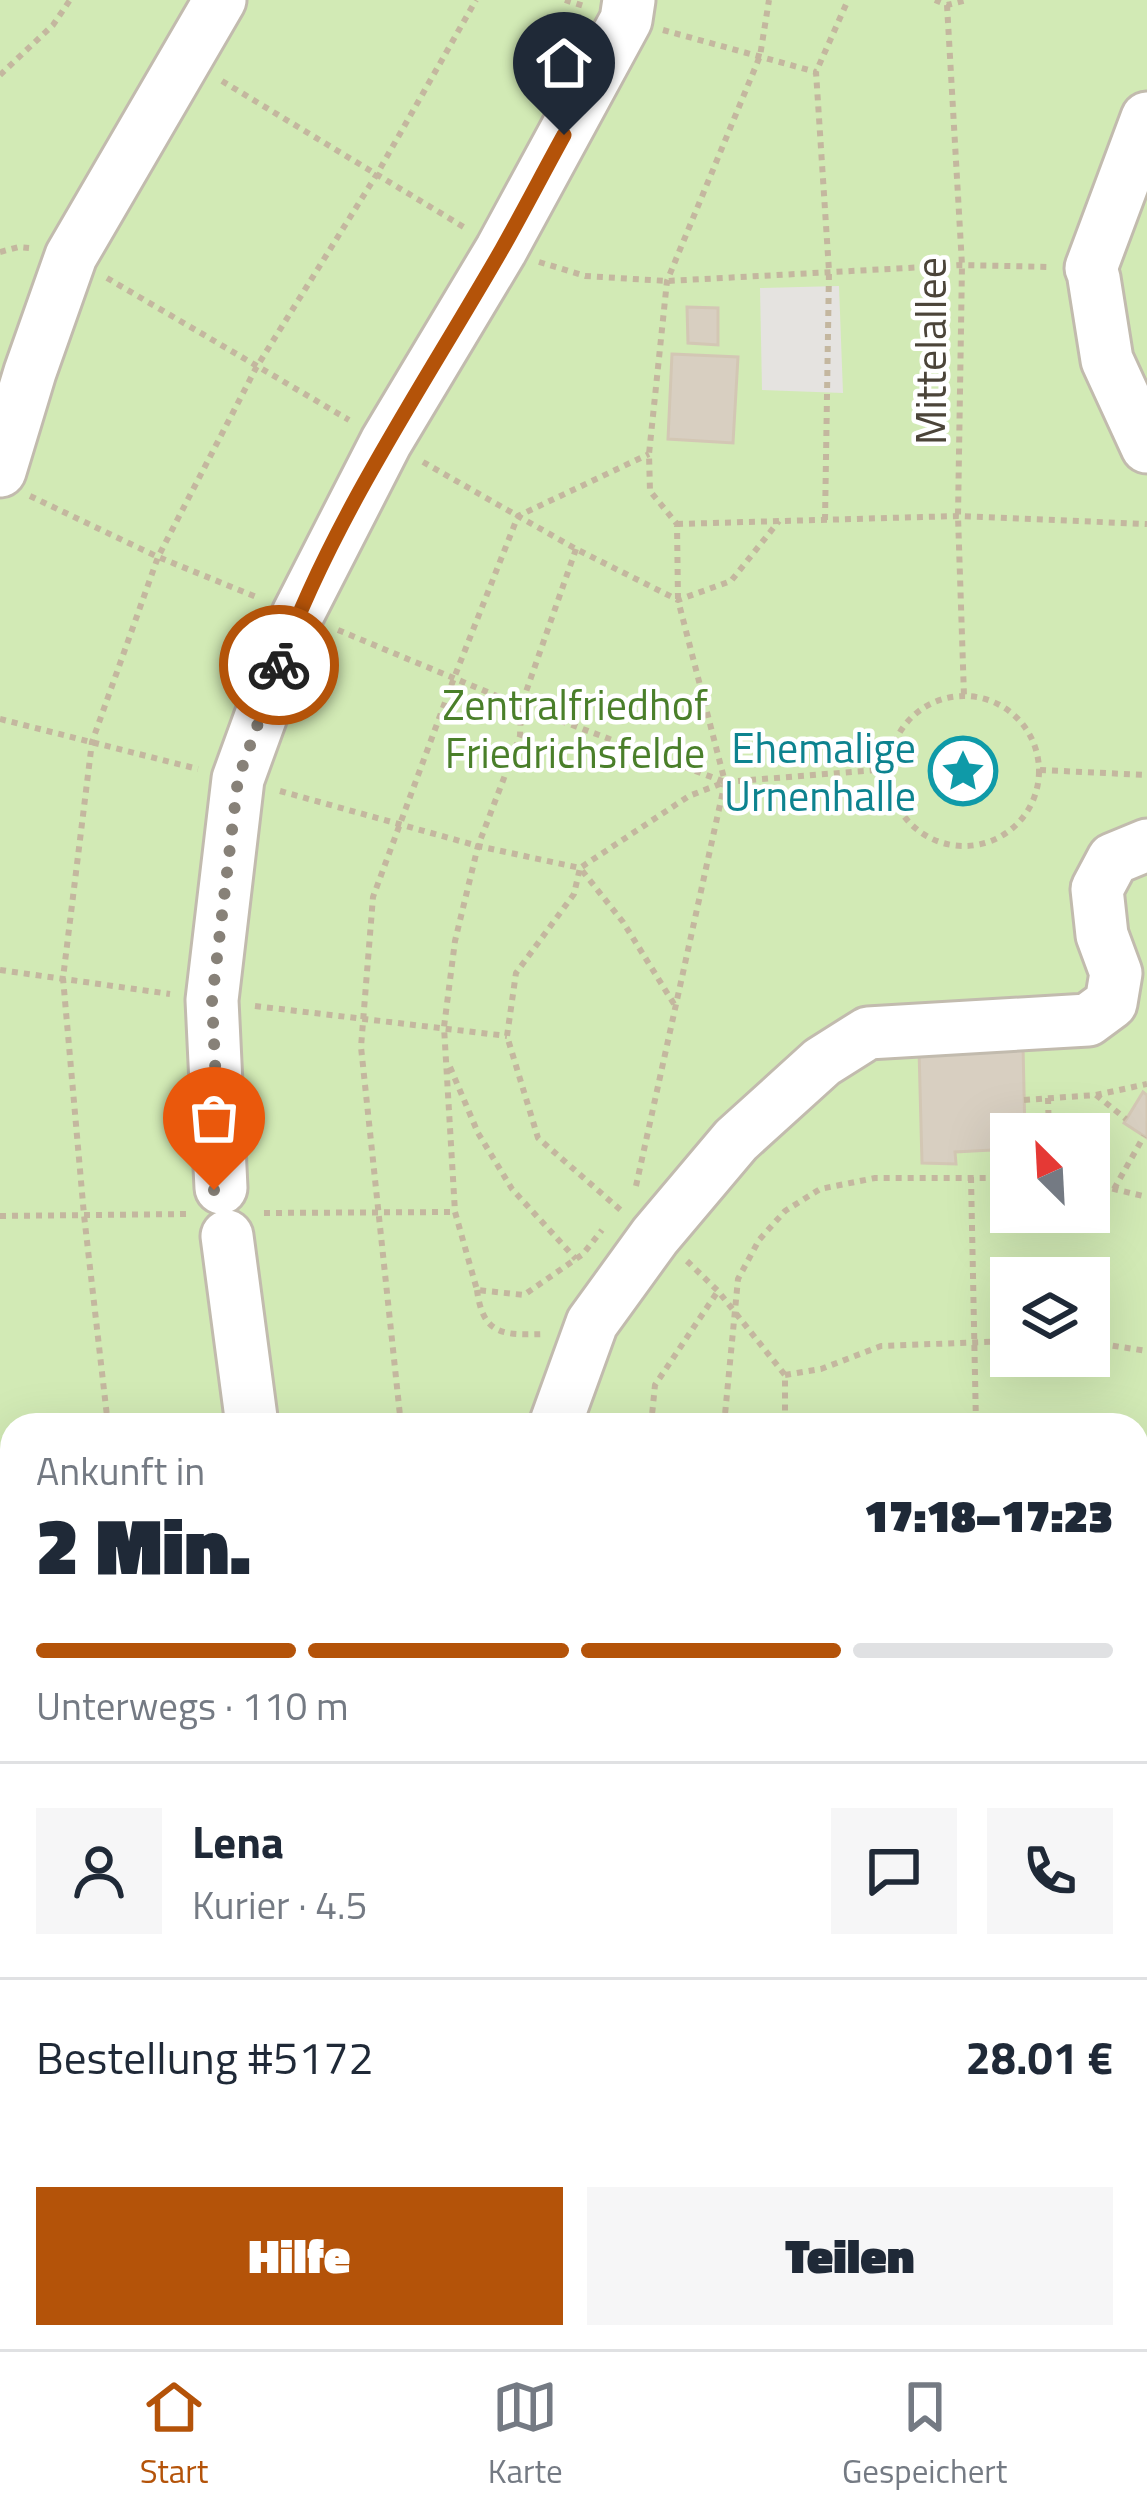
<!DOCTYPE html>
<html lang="de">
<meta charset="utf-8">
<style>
:root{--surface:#fff;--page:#f6f6f7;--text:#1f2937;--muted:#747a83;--line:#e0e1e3;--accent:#b45309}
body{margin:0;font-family:"Titillium Web",sans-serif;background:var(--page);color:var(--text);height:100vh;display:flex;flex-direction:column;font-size:45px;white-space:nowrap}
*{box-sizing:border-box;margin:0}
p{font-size:39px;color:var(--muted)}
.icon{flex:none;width:66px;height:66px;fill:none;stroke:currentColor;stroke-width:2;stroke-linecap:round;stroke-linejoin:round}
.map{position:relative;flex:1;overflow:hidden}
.sheet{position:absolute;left:0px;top:1413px;width:1149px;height:936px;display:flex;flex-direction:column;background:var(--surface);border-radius:36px 36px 0 0;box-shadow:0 12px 48px #0002}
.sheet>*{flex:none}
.needle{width:78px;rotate:336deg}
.fabs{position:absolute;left:990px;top:1113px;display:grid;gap:24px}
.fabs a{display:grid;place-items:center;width:120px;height:120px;border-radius:0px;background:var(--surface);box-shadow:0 12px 48px #0002;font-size:60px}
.pin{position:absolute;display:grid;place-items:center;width:102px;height:102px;color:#fff;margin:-123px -51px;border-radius:50% 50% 50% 0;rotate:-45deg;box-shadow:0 0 12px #0007}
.pin .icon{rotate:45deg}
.courier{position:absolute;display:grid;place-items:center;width:120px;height:120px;margin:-60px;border:9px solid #b45309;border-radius:50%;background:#fff;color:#222;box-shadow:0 3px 15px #0007}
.overview em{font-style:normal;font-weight:800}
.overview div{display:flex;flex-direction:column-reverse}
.overview{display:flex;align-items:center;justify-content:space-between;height:204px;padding:0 36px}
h1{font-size:78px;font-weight:800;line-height:90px}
.bar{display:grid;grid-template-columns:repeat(4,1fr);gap:18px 12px;align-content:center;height:144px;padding:0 36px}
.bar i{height:15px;border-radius:9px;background:var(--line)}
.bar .active{background:var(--accent)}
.bar p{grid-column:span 4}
.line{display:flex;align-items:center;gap:30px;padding:0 36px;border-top:3px solid var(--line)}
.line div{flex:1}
.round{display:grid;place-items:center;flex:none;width:126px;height:126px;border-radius:0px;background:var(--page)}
.cta{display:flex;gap:24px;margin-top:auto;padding:24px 36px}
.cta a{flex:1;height:138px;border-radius:0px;background:var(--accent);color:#fff;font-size:48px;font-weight:800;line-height:138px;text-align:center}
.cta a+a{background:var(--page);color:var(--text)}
.dock{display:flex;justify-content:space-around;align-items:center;height:168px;border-top:3px solid var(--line);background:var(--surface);font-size:33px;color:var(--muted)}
.dock a{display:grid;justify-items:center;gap:6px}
.dock .active{color:var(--accent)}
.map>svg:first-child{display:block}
.green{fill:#d2eab5;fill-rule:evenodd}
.parking{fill:#e5e3e0}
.building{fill:#d8cfc1;stroke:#d3c7b4;stroke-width:3}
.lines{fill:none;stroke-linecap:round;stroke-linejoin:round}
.minor-casing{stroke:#c2bbae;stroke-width:57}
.path{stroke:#c4b79f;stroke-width:6;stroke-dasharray:6 6;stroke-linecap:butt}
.minor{stroke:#fff;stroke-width:51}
.done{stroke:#878178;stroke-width:12;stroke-dasharray:0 21.6}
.route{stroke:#b45309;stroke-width:15}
.labels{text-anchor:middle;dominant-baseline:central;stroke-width:9;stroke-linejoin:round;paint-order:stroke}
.street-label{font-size:42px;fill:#4b4439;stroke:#fff}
.park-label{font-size:42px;fill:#4a7f2a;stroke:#fff}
.culture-label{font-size:42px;fill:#0d838f;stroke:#fff;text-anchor:end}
</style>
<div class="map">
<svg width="1147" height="2349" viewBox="0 0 1147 2349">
<rect width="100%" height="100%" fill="#f6f3ec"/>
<path class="green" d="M0 0H1147V2349H0ZM1011 1134H1089V1212H1011ZM1011 1278H1089V1356H1011ZM12 1425H1137V2337H12Z"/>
<polygon class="parking" points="839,286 843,393 762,390 760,288"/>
<g class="building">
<polygon points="687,307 718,308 718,345 688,343"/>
<polygon points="672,354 738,357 733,443 668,439"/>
<polygon points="1023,1046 1025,1134 1011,1134 1011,1162 992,1163 992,1150 955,1152 956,1164 922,1163 919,1049"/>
<polygon points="1143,1092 1147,1095 1147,1138 1124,1123"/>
</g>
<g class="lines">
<defs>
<g id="minor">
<polyline points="1091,268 1147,118"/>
<polyline points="1094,278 1107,360 1147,447"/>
<polyline points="0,471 30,372 71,256 220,0"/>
<polyline points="221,1188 212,1000 238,779 298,614 386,442 501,250 626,20 629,0"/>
<polyline points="227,1236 252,1425"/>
<polyline points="555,1425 592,1323 655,1236 736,1140 822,1062 868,1033 1088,1020 1111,1003 1116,973 1102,935 1097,889 1113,859 1147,845"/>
<polyline points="1137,1686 1147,1686"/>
<polyline points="0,1720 12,1719"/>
<polyline points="1137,2190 1147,2182"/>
<polyline points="0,2248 13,2349"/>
<polyline points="369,2337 371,2349"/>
</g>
</defs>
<use href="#minor" class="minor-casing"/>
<g class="path">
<polyline points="565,0 587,7"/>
<polyline points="935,0 947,5 967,0"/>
<polyline points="947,5 962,265 958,516 964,696"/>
<polyline points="663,30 816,72"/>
<polyline points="0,75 53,25 70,0"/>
<polyline points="222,81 467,229"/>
<polyline points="0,252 19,247 29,248"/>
<polyline points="539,262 585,276 667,281 962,265 1051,267"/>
<polyline points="107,278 349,420"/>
<polyline points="423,462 576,549 678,600 731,581 779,521"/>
<polyline points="30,496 158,557 259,598"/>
<polyline points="825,520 829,271 816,72 848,0"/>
<polyline points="677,524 958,516 1147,524"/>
<polyline points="576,549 521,706 520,736 478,846 455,941 444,1027 455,1212 477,1290 524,1295 583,1254 602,1230"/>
<polyline points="678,599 677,524 650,491 649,454 667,281 760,56 769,0"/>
<polyline points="338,630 521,706 725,782"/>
<circle cx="964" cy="771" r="75"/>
<polyline points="0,719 198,769"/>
<polyline points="1040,770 1147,775"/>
<polyline points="280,791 478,846 580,868 574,894 516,973 507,1036 538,1138 624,1213"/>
<polyline points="0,970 170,994"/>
<polyline points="674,1004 623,922 580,868 689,796 725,782 889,769"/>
<polyline points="255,1006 507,1036"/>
<polyline points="450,1067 478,1133 512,1189 576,1259"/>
<polyline points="1096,1095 1126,1119"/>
<polyline points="1048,1098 1049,1134"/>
<polyline points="1024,1100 1096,1095 1147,1084"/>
<polyline points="971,1177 976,1425"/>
<polyline points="1089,1183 1147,1197"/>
<polyline points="636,1186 725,782 678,600"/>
<polyline points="1114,1189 1144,1136"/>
<polyline points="264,1213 454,1212"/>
<polyline points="0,1216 188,1214"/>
<polyline points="687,1261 718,1291 785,1375 785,1425"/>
<path d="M477 1290C483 1337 505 1335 546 1334"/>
<polyline points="1089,1342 1147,1351"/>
<polyline points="785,1375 821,1369 881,1346 1011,1341"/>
<polyline points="108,1425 84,1215 63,978 92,742 158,557 256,368 377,174 476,0"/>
<polyline points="401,1425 361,1047 373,897 454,678 518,516 649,454"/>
<polyline points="651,1425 655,1385 718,1291"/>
<polyline points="724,1425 738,1279 759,1240 785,1211 820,1189 875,1178 1011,1178"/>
<polyline points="0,1501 12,1500"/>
<polyline points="1137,1887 1147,1886"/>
<polyline points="0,1954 12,1953"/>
<polyline points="0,2182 12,2181"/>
<polyline points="69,2337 70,2349"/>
<polyline points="222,2337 223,2349"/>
<polyline points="518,2337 520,2349"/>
<polyline points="567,2337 568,2349"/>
<polyline points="671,2337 672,2349"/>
<polyline points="730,2337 730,2349"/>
<polyline points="892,2337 897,2349"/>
<polyline points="1095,2349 1096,2337"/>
</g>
<use href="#minor" class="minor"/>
</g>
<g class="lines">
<polyline class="done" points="214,1190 221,1188 212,1000 238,779 279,665"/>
<path class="route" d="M279 665C333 517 424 385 502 249 523 212 543 173 564 135"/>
</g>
<defs>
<symbol id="sight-ring" viewBox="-11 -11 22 22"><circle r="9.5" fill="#fff" stroke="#0f9aa8" stroke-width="1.5"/><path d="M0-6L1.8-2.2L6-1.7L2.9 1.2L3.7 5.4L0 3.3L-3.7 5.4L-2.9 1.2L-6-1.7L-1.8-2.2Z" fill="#0f9aa8"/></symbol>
</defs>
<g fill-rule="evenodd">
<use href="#sight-ring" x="925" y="733" width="76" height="76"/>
</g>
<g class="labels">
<g class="street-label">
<text transform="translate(930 351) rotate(-90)">Mittelallee</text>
</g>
<g class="park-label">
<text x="575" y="704">Zentralfriedhof<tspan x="575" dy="48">Friedrichsfelde</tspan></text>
</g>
<g class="culture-label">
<text x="916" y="747">Ehemalige<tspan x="916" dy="48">Urnenhalle</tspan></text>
</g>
</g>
</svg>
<div class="fabs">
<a><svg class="needle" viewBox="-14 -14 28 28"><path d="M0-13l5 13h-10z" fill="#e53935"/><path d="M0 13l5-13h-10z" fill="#747a83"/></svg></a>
<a><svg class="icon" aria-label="layers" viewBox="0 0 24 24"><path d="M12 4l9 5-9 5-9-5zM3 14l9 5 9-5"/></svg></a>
</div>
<div class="pin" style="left:214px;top:1190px;background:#ea580c"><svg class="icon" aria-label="bag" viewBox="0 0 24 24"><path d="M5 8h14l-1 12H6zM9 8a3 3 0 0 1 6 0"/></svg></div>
<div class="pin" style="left:564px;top:135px;background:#1f2937"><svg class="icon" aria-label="home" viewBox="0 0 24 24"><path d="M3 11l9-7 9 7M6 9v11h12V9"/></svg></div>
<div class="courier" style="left:279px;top:665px"><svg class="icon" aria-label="bike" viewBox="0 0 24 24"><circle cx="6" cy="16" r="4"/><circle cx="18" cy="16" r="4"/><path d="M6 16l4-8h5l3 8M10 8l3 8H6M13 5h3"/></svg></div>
<section class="sheet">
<div class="overview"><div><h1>2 Min.</h1><p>Ankunft in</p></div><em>17:18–17:23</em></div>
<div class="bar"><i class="active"></i><i class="active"></i><i class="active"></i><i></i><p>Unterwegs · 110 m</p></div>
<div class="line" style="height:216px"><a class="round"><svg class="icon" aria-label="person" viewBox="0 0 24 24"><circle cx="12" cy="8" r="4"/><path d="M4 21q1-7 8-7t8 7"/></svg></a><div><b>Lena</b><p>Kurier · 4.5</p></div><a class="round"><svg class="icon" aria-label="chat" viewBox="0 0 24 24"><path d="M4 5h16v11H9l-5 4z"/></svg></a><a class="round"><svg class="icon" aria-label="phone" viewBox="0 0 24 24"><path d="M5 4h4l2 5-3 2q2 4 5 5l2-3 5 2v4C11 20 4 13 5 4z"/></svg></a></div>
<div class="line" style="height:156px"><div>Bestellung #5172</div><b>28.01 €</b></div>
<div class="cta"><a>Hilfe</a><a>Teilen</a></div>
</section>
</div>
<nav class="dock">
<a class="active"><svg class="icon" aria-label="home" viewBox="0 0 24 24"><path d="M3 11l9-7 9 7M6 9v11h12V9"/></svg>Start</a>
<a><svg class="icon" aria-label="map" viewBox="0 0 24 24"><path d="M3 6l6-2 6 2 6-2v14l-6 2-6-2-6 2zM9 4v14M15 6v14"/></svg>Karte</a>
<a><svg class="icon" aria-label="saved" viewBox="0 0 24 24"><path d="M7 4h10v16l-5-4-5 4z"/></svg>Gespeichert</a>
</nav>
